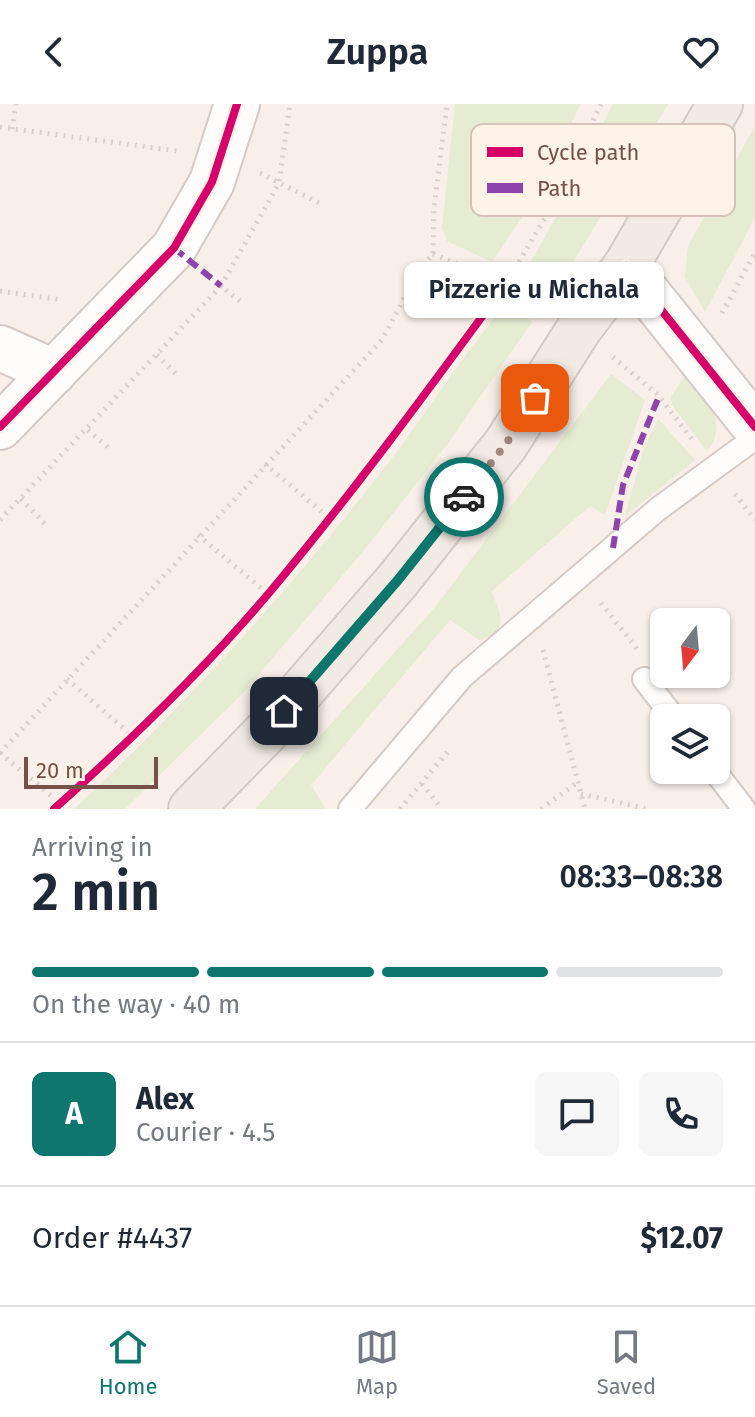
<!DOCTYPE html>
<meta charset="utf-8">
<style>
:root{--surface:#fff;--page:#f6f6f7;--text:#1f2937;--muted:#747a83;--line:#e0e1e3;--accent:#0f766e}
body{margin:0;font-family:"Fira Sans",sans-serif;background:var(--page);color:var(--text);height:100vh;display:flex;flex-direction:column;font-size:30px;white-space:nowrap}
*{box-sizing:border-box;margin:0}
p{font-size:26px;color:var(--muted)}
.icon{flex:none;width:44px;height:44px;fill:none;stroke:currentColor;stroke-width:2;stroke-linecap:round;stroke-linejoin:round}
.map{position:relative;height:705px;overflow:hidden}
.side{display:flex;flex-direction:column;background:var(--surface);flex:1}
.side>*{flex:none}
.needle{width:52px;rotate:196deg}
.fabs{position:absolute;left:650px;top:504px;display:grid;gap:16px}
.fabs a{display:grid;place-items:center;width:80px;height:80px;border-radius:12px;background:var(--surface);box-shadow:0 2px 6px #0004;font-size:40px}
.scale{position:absolute;left:24px;bottom:20px;width:134px;box-sizing:border-box;padding-left:8px;border:4px solid #755148;border-top:0;font-size:22px;line-height:28px;white-space:nowrap;color:#755148;-webkit-text-stroke:6px #fff3e8;paint-order:stroke}
.pin{position:absolute;display:grid;place-items:center;width:68px;height:68px;color:#fff;margin:-34px;border-radius:16px;box-shadow:0 4px 12px #0006}
.courier{position:absolute;display:grid;place-items:center;width:80px;height:80px;margin:-40px;border:6px solid #0f766e;border-radius:50%;background:#fff;color:#222;box-shadow:0 2px 10px #0007}
.bubble{position:absolute;height:56px;border-radius:12px;background:var(--surface);box-shadow:0 2px 6px #0004;font-size:26px;font-weight:600;line-height:56px;text-align:center}
.overview em{font-style:normal;font-weight:600}
.overview div{display:flex;flex-direction:column-reverse}
.overview{display:flex;align-items:center;justify-content:space-between;height:136px;padding:0 32px}
h1{font-size:52px;font-weight:600;line-height:60px}
.bar{display:grid;grid-template-columns:repeat(4,1fr);gap:12px 8px;align-content:center;height:96px;padding:0 32px}
.bar i{height:10px;border-radius:6px;background:var(--line)}
.bar .current{background:var(--accent)}
.bar p{grid-column:span 4}
.line{display:flex;align-items:center;gap:20px;padding:0 32px;border-top:2px solid var(--line)}
.line div{flex:1}
.round{display:grid;place-items:center;flex:none;width:84px;height:84px;border-radius:12px;background:var(--page)}
header{display:flex;justify-content:space-between;align-items:center;height:104px;padding:0 32px;background:var(--surface);font-size:36px;font-weight:600}
.tab-bar{display:flex;justify-content:space-around;align-items:center;height:112px;border-top:2px solid var(--line);background:var(--surface);font-size:22px;color:var(--muted)}
.tab-bar a{display:grid;justify-items:center;gap:4px}
.tab-bar .current{color:var(--accent)}
.map>svg:first-child{display:block}
.grass{fill:#e5ecd2}
.lines{fill:none;stroke-linecap:round;stroke-linejoin:round}
.service-casing{stroke:#d5cac5;stroke-width:26}
.minor-casing{stroke:#d5cac5;stroke-width:48}
.primary-casing{stroke:#d5c9c5;stroke-width:48}
.path{stroke:#d9cfcc;stroke-width:5;stroke-dasharray:2 6;stroke-linecap:butt}
.service{stroke:#fefdfc;stroke-width:22}
.minor{stroke:#fefdfc;stroke-width:44}
.primary{stroke:#f2ebe4;stroke-width:44}
.quiet{stroke:#8e44ad;stroke-width:6;stroke-dasharray:12 6;stroke-linecap:butt}
.cycleway-casing{stroke:#fff3e8;stroke-width:13}
.cycleway{stroke:#d6006c;stroke-width:8}
.done{stroke:#a28880;stroke-width:8;stroke-dasharray:0 14.4}
.route{stroke:#0f766e;stroke-width:10}
.key{fill:#fff3e8;stroke:#d6c2b8;stroke-width:2}
.key-label{font-size:22px;fill:#755148}
</style>
<header><svg class="icon" aria-label="back" viewBox="0 0 24 24"><path d="M15 5l-7 7 7 7"/></svg>Zuppa<svg class="icon" aria-label="heart" viewBox="0 0 24 24"><path d="M12 20l-8-8c-3-5 5-10 8-4 3-6 11-1 8 4z"/></svg></header>
<div class="map">
<svg width="755" height="705" viewBox="0 0 755 705">
<rect width="100%" height="100%" fill="#f7efe8"/>
<g class="grass">
<polygon points="455,0 581,0 530,101 492,158 447,137 442,124"/>
<path d="M613 0H668L569 165 571 189 560 197C544 190 524 185 527 164L559 108Z"/>
<polygon points="755,22 755,114 705,208 685,173 688,142"/>
<path d="M506 200 532 218 446 342 365 445 245 587 125 705H74C187 600 291 484 386 362 427 309 462 251 506 200Z"/>
<path d="M611 270 645 296 605 411 590 402 491 488C502 510 509 528 479 536L450 516 311 681 326 705H255L436 502Z"/>
<path d="M684 273C711 281 728 325 707 347L672 301 671 293Z"/>
<polygon points="658,315 695,356 625,412 644,344"/>
</g>
<g class="lines">
<defs>
<g id="service">
<polyline points="644,575 674,614"/>
<polyline points="714,666 744,705"/>
<polyline points="350,705 462,573 658,405 755,334"/>
</g>
<g id="minor">
<polyline points="626,162 755,323"/>
<polyline points="0,244 54,268"/>
<polyline points="0,323 174,144 212,78 237,0"/>
</g>
<polyline id="primary" points="191,705 265,629 398,476 506,340 579,225 626,162 720,0"/>
</defs>
<use href="#service" class="service-casing"/>
<use href="#minor" class="minor-casing"/>
<use href="#primary" class="primary-casing"/>
<g class="path">
<polyline points="0,23 177,47"/>
<polyline points="12,25 16,0"/>
<polyline points="260,69 323,101"/>
<polyline points="433,150 506,180 543,203"/>
<polyline points="221,182 279,79 290,0"/>
<polyline points="0,187 62,196"/>
<polyline points="722,209 755,149"/>
<polyline points="157,251 177,271"/>
<polyline points="613,253 659,292 694,338"/>
<polyline points="88,326 109,344"/>
<polyline points="265,360 329,414"/>
<polyline points="735,390 755,416"/>
<polyline points="21,395 46,421"/>
<polyline points="0,416 221,182 241,198"/>
<polyline points="198,431 268,490"/>
<polyline points="601,499 637,545"/>
<polyline points="543,546 585,705"/>
<polyline points="67,575 131,631"/>
<polyline points="0,649 382,236 420,164 433,150 434,103 447,0"/>
<polyline points="0,649 60,699"/>
<polyline points="422,680 442,705"/>
<polyline points="581,690 648,705"/>
<polyline points="54,705 206,559 268,490 414,305 506,180 549,107 601,0"/>
<polyline points="400,705 449,646"/>
<polyline points="541,705 578,678"/>
</g>
<use href="#service" class="service"/>
<use href="#minor" class="minor"/>
<use href="#primary" class="primary"/>
<g class="quiet">
<polyline points="174,144 221,182"/>
<polyline points="613,444 623,381 659,292"/>
</g>
<defs>
<g id="cycleway">
<polyline points="626,162 755,323"/>
<polyline points="0,323 174,144 212,78 237,0"/>
<path d="M54 705C129 638 204 566 269 489 352 390 429 285 506 180"/>
</g>
</defs>
<use href="#cycleway" class="cycleway-casing"/>
<use href="#cycleway" class="cycleway"/>
</g>
<g class="lines">
<polyline class="done" points="464,393 506,340 535,294"/>
<polyline class="route" points="284,607 398,476 464,393"/>
</g>
<rect x="471" y="20" width="264" height="92" rx="12" class="key"/>
<rect x="487" y="43" width="36" height="10" fill="#d6006c"/>
<rect x="487" y="79" width="36" height="10" fill="#8e44ad"/>
<g class="key-label">
<text x="537" y="56">Cycle path</text>
<text x="537" y="92">Path</text>
</g>
</svg>
<div class="fabs">
<a><svg class="needle" viewBox="-14 -14 28 28"><path d="M0-13l5 13h-10z" fill="#e53935"/><path d="M0 13l5-13h-10z" fill="#747a83"/></svg></a>
<a><svg class="icon" aria-label="layers" viewBox="0 0 24 24"><path d="M12 4l9 5-9 5-9-5zM3 14l9 5 9-5"/></svg></a>
</div>
<div class="scale">20 m</div>
<div class="pin" style="left:535px;top:294px;background:#ea580c"><svg class="icon" aria-label="bag" viewBox="0 0 24 24"><path d="M5 8h14l-1 12H6zM9 8a3 3 0 0 1 6 0"/></svg></div>
<div class="pin" style="left:284px;top:607px;background:#1f2937"><svg class="icon" aria-label="home" viewBox="0 0 24 24"><path d="M3 11l9-7 9 7M6 9v11h12V9"/></svg></div>
<div class="courier" style="left:464px;top:393px"><svg class="icon" aria-label="car" viewBox="0 0 24 24"><path d="M5 17H2v-5l4-1 3-4h7l3 4 3 1v5h-3M9 17h6M6 11h13"/><circle cx="7" cy="17" r="2"/><circle cx="17" cy="17" r="2"/></svg></div>
<div class="bubble" style="left:404px;top:158px;width:260px">Pizzerie u Michala</div>
</div>
<section class="side">
<div class="overview"><div><h1>2 min</h1><p>Arriving in</p></div><em>08:33–08:38</em></div>
<div class="bar"><i class="current"></i><i class="current"></i><i class="current"></i><i></i><p>On the way · 40 m</p></div>
<div class="line" style="height:144px"><b class="round" style="background:var(--accent);color:#fff">A</b><div><b>Alex</b><p>Courier · 4.5</p></div><a class="round"><svg class="icon" aria-label="chat" viewBox="0 0 24 24"><path d="M4 5h16v11H9l-5 4z"/></svg></a><a class="round"><svg class="icon" aria-label="phone" viewBox="0 0 24 24"><path d="M5 4h4l2 5-3 2q2 4 5 5l2-3 5 2v4C11 20 4 13 5 4z"/></svg></a></div>
<div class="line" style="height:104px"><div>Order #4437</div><b>$12.07</b></div>
</section>
<nav class="tab-bar">
<a class="current"><svg class="icon" aria-label="home" viewBox="0 0 24 24"><path d="M3 11l9-7 9 7M6 9v11h12V9"/></svg>Home</a>
<a><svg class="icon" aria-label="map" viewBox="0 0 24 24"><path d="M3 6l6-2 6 2 6-2v14l-6 2-6-2-6 2zM9 4v14M15 6v14"/></svg>Map</a>
<a><svg class="icon" aria-label="saved" viewBox="0 0 24 24"><path d="M7 4h10v16l-5-4-5 4z"/></svg>Saved</a>
</nav>
